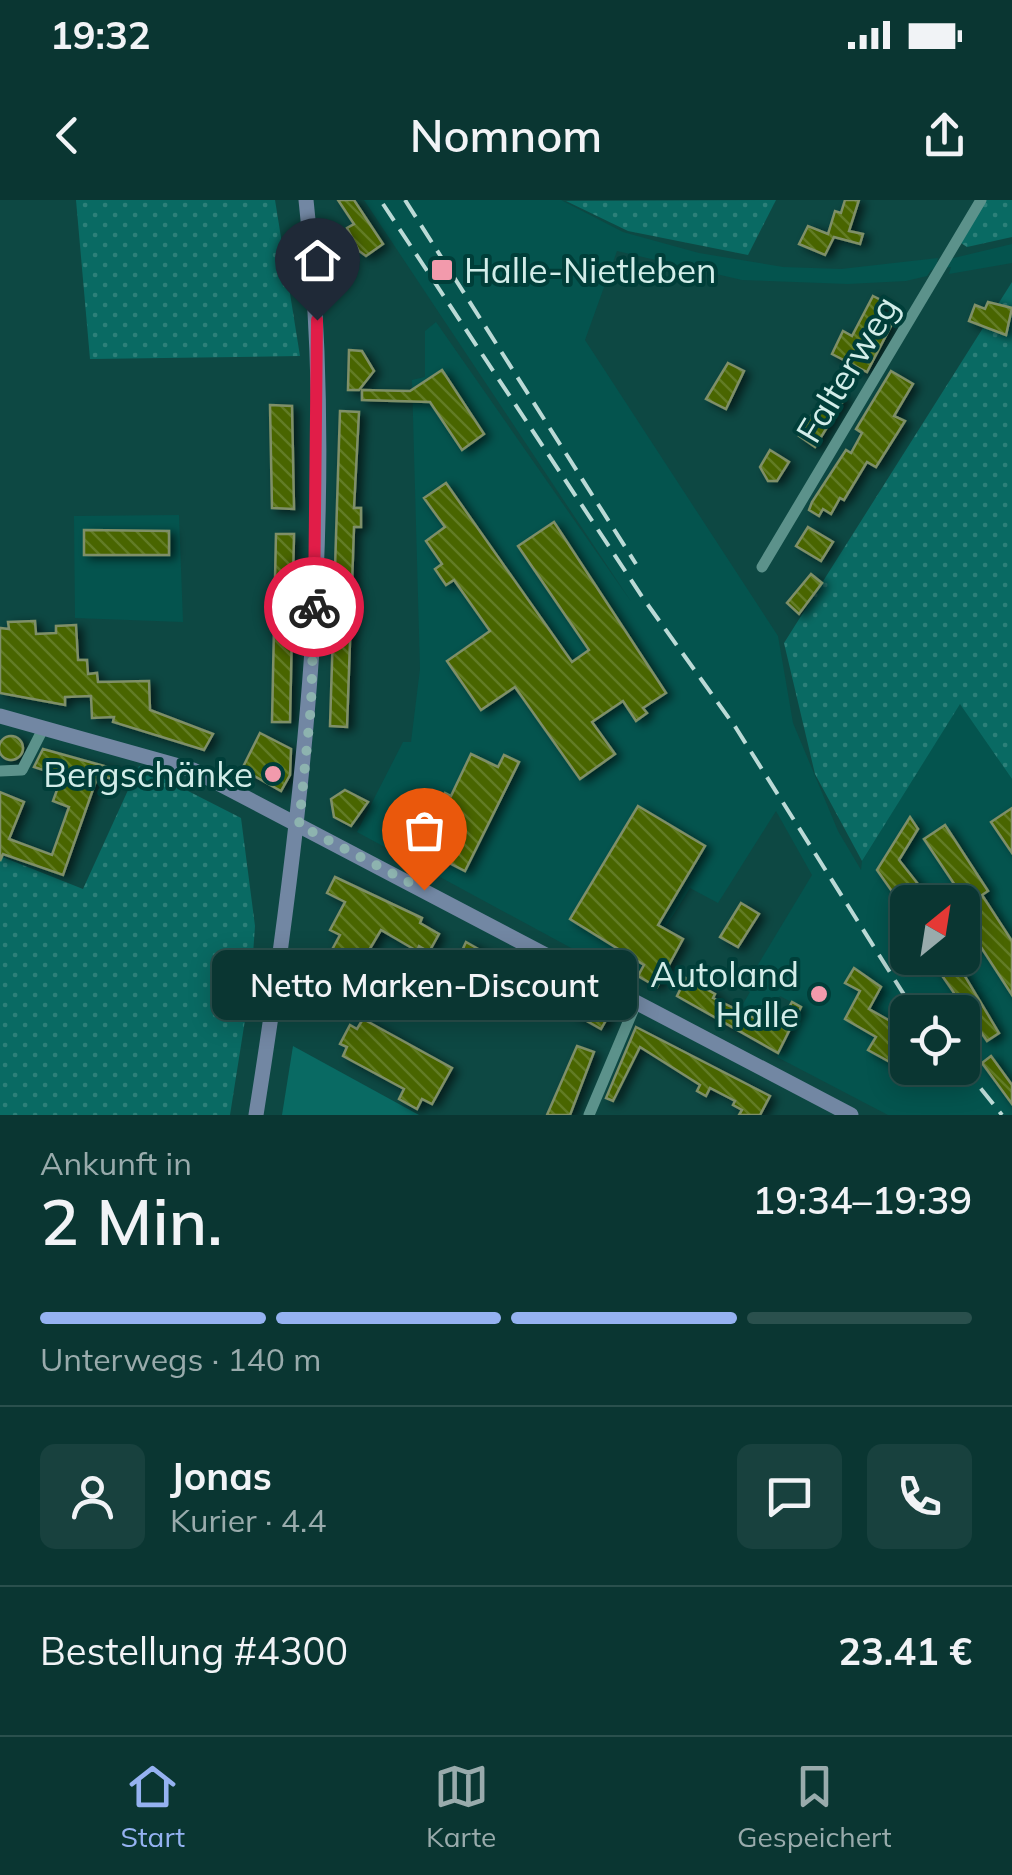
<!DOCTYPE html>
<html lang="de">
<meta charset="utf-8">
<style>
:root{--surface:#0a3632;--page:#18413e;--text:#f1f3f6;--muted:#99abac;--line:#2a504d;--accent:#95b2f1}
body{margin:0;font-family:Mulish,sans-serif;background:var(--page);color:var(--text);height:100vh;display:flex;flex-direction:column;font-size:38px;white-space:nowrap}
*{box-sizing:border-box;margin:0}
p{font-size:32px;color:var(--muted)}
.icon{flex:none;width:55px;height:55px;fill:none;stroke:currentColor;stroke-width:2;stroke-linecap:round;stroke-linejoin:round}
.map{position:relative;height:915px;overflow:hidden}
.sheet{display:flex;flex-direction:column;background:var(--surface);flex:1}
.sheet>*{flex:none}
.needle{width:65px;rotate:30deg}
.fabs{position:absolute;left:890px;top:685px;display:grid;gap:20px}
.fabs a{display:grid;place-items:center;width:90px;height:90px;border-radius:15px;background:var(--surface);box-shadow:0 5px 25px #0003,0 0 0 2px var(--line);font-size:50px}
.pin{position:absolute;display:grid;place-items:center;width:85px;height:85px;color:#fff;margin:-102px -42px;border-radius:50% 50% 50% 0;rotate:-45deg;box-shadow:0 0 10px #0007}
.pin .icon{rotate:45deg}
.courier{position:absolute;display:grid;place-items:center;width:100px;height:100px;margin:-50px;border:8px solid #e11d48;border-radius:50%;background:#fff;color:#222;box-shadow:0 2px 12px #0007}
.bubble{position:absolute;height:70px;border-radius:15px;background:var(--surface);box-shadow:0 5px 25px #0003,0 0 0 2px var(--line);font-size:32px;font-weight:600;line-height:70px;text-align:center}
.overview em{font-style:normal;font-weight:600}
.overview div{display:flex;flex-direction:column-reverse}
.overview{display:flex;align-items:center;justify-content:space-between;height:170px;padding:0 40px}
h1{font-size:65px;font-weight:600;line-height:75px}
.bar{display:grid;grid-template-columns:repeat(4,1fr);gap:15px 10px;align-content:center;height:120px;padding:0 40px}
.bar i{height:12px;border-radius:8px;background:var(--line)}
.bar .current{background:var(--accent)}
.bar p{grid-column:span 4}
.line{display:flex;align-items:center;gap:25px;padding:0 40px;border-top:2px solid var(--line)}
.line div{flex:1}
.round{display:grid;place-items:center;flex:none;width:105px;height:105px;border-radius:15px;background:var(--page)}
.status{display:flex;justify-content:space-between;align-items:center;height:70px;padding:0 50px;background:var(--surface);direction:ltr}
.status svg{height:28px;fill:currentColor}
header{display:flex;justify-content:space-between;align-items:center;height:130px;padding:0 40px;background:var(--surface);font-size:45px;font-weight:600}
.menu{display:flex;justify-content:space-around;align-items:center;height:140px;border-top:2px solid var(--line);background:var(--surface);font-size:28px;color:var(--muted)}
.menu a{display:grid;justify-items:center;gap:5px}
.menu .current{color:var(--accent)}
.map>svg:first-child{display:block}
.built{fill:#04544e;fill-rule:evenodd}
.green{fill:url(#green-dots)}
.pitch{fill:#096a63}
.building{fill:url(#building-back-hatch);stroke:#7f8f68;stroke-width:2.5;filter:url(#shadow)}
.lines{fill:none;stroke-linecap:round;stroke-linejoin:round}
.street{stroke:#5c928b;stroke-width:11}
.secondary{stroke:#7287a3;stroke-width:15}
.rail{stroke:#bbdad6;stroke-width:4;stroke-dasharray:20 10;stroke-linecap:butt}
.done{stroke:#8db3af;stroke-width:10;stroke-dasharray:0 18}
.route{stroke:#e11d48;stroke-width:12}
.poi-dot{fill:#f29aac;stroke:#003e39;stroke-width:4}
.labels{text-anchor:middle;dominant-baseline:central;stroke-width:8;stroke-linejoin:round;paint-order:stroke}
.poi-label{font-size:35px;fill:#d2ede9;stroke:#003e39;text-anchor:end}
.street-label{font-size:35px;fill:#d2ede9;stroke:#003e39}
</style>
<div class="status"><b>19:32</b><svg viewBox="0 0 49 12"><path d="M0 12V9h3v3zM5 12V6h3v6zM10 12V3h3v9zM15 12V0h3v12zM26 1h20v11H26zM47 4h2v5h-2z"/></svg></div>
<header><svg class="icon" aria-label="back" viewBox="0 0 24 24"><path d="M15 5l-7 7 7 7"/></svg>Nomnom<svg class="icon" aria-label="share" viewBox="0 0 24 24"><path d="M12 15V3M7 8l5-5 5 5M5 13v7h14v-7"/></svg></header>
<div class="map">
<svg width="1012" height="915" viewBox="0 0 1012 915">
<defs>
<pattern id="green-dots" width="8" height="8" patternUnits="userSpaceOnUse" patternTransform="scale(2.5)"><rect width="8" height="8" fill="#096a63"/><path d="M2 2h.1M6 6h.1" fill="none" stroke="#2c8079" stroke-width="1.8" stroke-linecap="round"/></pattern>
<pattern id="building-back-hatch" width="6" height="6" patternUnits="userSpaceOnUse" patternTransform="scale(2.5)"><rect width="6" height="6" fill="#486500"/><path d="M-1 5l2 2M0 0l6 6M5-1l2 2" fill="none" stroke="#627b25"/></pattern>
<filter id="shadow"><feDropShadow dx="5.5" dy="3" stdDeviation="5" flood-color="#0009"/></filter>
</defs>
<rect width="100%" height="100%" fill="#0d4843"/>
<g class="built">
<path d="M364 0H561L623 32 699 53 783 67 841 69 938 58 937 62 1012 44V63L949 74 951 67 931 70 927 76 906 81 848 84 742 80 617 51 585 140 778 436 793 523 838 631 861 670 862 661 960 503 1012 579V915H888L777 857 801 807 780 796 765 822 740 809 750 792 744 788 812 675 776 611 718 703 690 688 632 781 357 632 403 542H411L420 469 412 180 425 177V131L436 122 632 403ZM908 702H962V758H908ZM908 812H962V868H908Z"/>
<polygon points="179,315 183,422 75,418 74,316"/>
</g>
<g class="green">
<polygon points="76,0 275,0 300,156 90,159"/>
<polygon points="776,0 748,55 628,31 566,1"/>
<polygon points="985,0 1012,0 1012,37 967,47 961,43"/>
<polygon points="1012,82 1012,579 960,504 862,661 815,574 784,443"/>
<polygon points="139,566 241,618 255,726 251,782 230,915 0,915 0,656 83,689"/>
</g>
<polygon class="pitch" points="293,846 419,915 282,915"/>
<g class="building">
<polygon points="338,0 354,0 383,44 366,56 359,51 347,28 354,24"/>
<polygon points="845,0 859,0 849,31 863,34 860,44 834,37 825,55 799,44 808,26 828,34 835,11 841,13"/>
<polygon points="873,96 885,102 878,116 892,124 867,172 832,154 843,131 852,136"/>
<polygon points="988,102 1012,108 1006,135 969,121 975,105 985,109"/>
<polygon points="349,150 362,151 374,171 359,190 348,190"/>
<polygon points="728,163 744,171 726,209 706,199"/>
<polygon points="442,170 484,234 462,250 430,202 362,200 362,190 410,191"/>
<polygon points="891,171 913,184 894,216 905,221 876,267 867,262 844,300 840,298 831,314 823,309 819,316 809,310 812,302 846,250 851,253 862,233 856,229"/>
<polygon points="828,188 845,198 815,247 799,236"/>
<polygon points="270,205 292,206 294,309 272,308"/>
<polygon points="340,211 359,212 354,308 361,308 361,327 354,327 347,527 330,526"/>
<polygon points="770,250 789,262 777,281 768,281 760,267"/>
<polygon points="446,283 572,462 589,450 518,346 554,322 666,493 643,508 647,513 636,521 623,501 592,522 615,554 580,579 515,487 481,510 447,461 490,431 454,380 446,385 435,369 442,364 426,341 445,327 424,298"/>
<polygon points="808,327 833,342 821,361 796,346"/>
<polygon points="84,330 169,331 169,355 84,355"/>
<polygon points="276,334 294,334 290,522 272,522"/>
<polygon points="811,374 822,383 799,414 787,403"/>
<polygon points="35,421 36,434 56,433 56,426 76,425 78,460 87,460 88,474 97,473 98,482 149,481 150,510 213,534 204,550 113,522 114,517 92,518 91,496 65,497 65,505 0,493 0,428 9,429 8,422"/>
<polygon points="260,533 291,549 290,575 281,591 242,569"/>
<circle cx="11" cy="548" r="12"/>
<polygon points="43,549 129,573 127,583 98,575 63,675 3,654 0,661 0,592 24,602 9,639 52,655 69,607 53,601 62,576 34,567"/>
<polygon points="471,554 498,567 504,555 519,562 465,671 418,647 445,593 451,596"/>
<polygon points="345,590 368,602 351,626 334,617 331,599"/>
<polygon points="638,606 705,646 658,725 683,739 657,787 638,776 644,765 570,719"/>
<polygon points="1012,608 1012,653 991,622"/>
<polygon points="910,617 918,629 899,660 929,698 908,702 908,714 877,670"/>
<polygon points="945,625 988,691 982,695 1012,741 1012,795 979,744 962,755 962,728 977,718 924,639"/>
<polygon points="335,677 422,718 420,723 439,734 429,752 419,746 417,751 381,730 343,794 316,779 340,735 330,730 345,702 327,693"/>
<polygon points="741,703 759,714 738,747 720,737"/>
<polygon points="466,742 506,765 496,784 479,782 455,766"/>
<polygon points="930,758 954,758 999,833 987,841"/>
<polygon points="854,768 881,787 869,809 899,826 894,835 908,843 908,872 868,850 876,837 845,819 860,791 845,783"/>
<polygon points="540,778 557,787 547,806 530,796"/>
<polygon points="686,778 715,794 713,798 777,829 792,802 801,807 778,853 677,796"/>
<polygon points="579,796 610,813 601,829 571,812"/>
<polygon points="363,819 452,868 432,904 422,899 417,909 399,899 404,889 343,856 347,847 340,844 350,825 357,829"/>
<polygon points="636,827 770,896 760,915 739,915 742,910 733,905 735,901 710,888 706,896 697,891 700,885 640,847 613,901 606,898"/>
<polygon points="577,846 594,852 570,915 547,915"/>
<polygon points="991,856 1012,885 1012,904 982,863"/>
</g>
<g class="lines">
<g class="street">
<polyline points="762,367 981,0"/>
<polyline points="0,571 22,570 44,527"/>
<polyline points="589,915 637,801"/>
</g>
<g class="secondary">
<polyline points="0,516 193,570 851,915"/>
<path d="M256 915C304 612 339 306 306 0"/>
</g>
<g class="rail">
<polyline points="405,0 636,364"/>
<polyline points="383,4 643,398 736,528 915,812"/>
<polyline points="962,865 1002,915"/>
</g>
</g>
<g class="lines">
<polyline class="done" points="314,407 311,506 299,625 424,690"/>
<polyline class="route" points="314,407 317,120"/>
</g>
<g class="poi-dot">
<rect x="430" y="58" width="24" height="24" rx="5"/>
<circle cx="273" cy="574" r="10"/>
<circle cx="819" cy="794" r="10"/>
</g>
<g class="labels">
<g class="poi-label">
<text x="464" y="70" text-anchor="start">Halle-Nietleben</text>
<text x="253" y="574">Bergschänke</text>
<text x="799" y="774">Autoland<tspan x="799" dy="40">Halle</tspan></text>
</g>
<g class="street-label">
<text transform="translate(847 169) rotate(-59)">Falterweg</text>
</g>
</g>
</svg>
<div class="fabs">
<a><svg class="needle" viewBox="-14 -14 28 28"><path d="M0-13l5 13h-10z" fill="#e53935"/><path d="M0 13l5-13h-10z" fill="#99abac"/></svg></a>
<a><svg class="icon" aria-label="locate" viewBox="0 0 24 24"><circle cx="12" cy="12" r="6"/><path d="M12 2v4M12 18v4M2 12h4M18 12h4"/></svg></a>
</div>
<div class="pin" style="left:424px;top:690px;background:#ea580c"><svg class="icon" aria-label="bag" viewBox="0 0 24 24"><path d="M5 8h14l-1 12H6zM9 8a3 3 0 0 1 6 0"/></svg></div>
<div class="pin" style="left:317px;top:120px;background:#1f2937"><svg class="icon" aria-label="home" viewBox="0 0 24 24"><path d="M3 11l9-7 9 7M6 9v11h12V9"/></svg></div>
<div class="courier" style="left:314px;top:407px"><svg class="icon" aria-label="bike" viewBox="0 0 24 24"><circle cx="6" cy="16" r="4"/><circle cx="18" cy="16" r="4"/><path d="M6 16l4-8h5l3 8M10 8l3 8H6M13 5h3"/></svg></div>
<div class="bubble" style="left:212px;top:750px;width:425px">Netto Marken-Discount</div>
</div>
<section class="sheet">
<div class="overview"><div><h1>2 Min.</h1><p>Ankunft in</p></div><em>19:34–19:39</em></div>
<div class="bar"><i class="current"></i><i class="current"></i><i class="current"></i><i></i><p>Unterwegs · 140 m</p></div>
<div class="line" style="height:180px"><a class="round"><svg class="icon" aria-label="person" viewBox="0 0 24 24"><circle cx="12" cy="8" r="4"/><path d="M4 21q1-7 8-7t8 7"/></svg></a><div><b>Jonas</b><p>Kurier · 4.4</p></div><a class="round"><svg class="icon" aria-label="chat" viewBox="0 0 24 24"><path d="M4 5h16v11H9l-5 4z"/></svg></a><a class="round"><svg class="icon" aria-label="phone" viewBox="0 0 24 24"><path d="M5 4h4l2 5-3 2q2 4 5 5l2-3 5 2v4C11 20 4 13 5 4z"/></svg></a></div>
<div class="line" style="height:130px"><div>Bestellung #4300</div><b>23.41 €</b></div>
</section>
<nav class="menu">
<a class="current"><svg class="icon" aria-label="home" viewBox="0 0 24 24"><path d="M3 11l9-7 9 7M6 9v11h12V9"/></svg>Start</a>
<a><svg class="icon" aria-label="map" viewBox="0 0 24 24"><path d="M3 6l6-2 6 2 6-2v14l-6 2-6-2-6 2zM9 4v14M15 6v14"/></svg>Karte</a>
<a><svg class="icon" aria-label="saved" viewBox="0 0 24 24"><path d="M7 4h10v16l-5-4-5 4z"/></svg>Gespeichert</a>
</nav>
